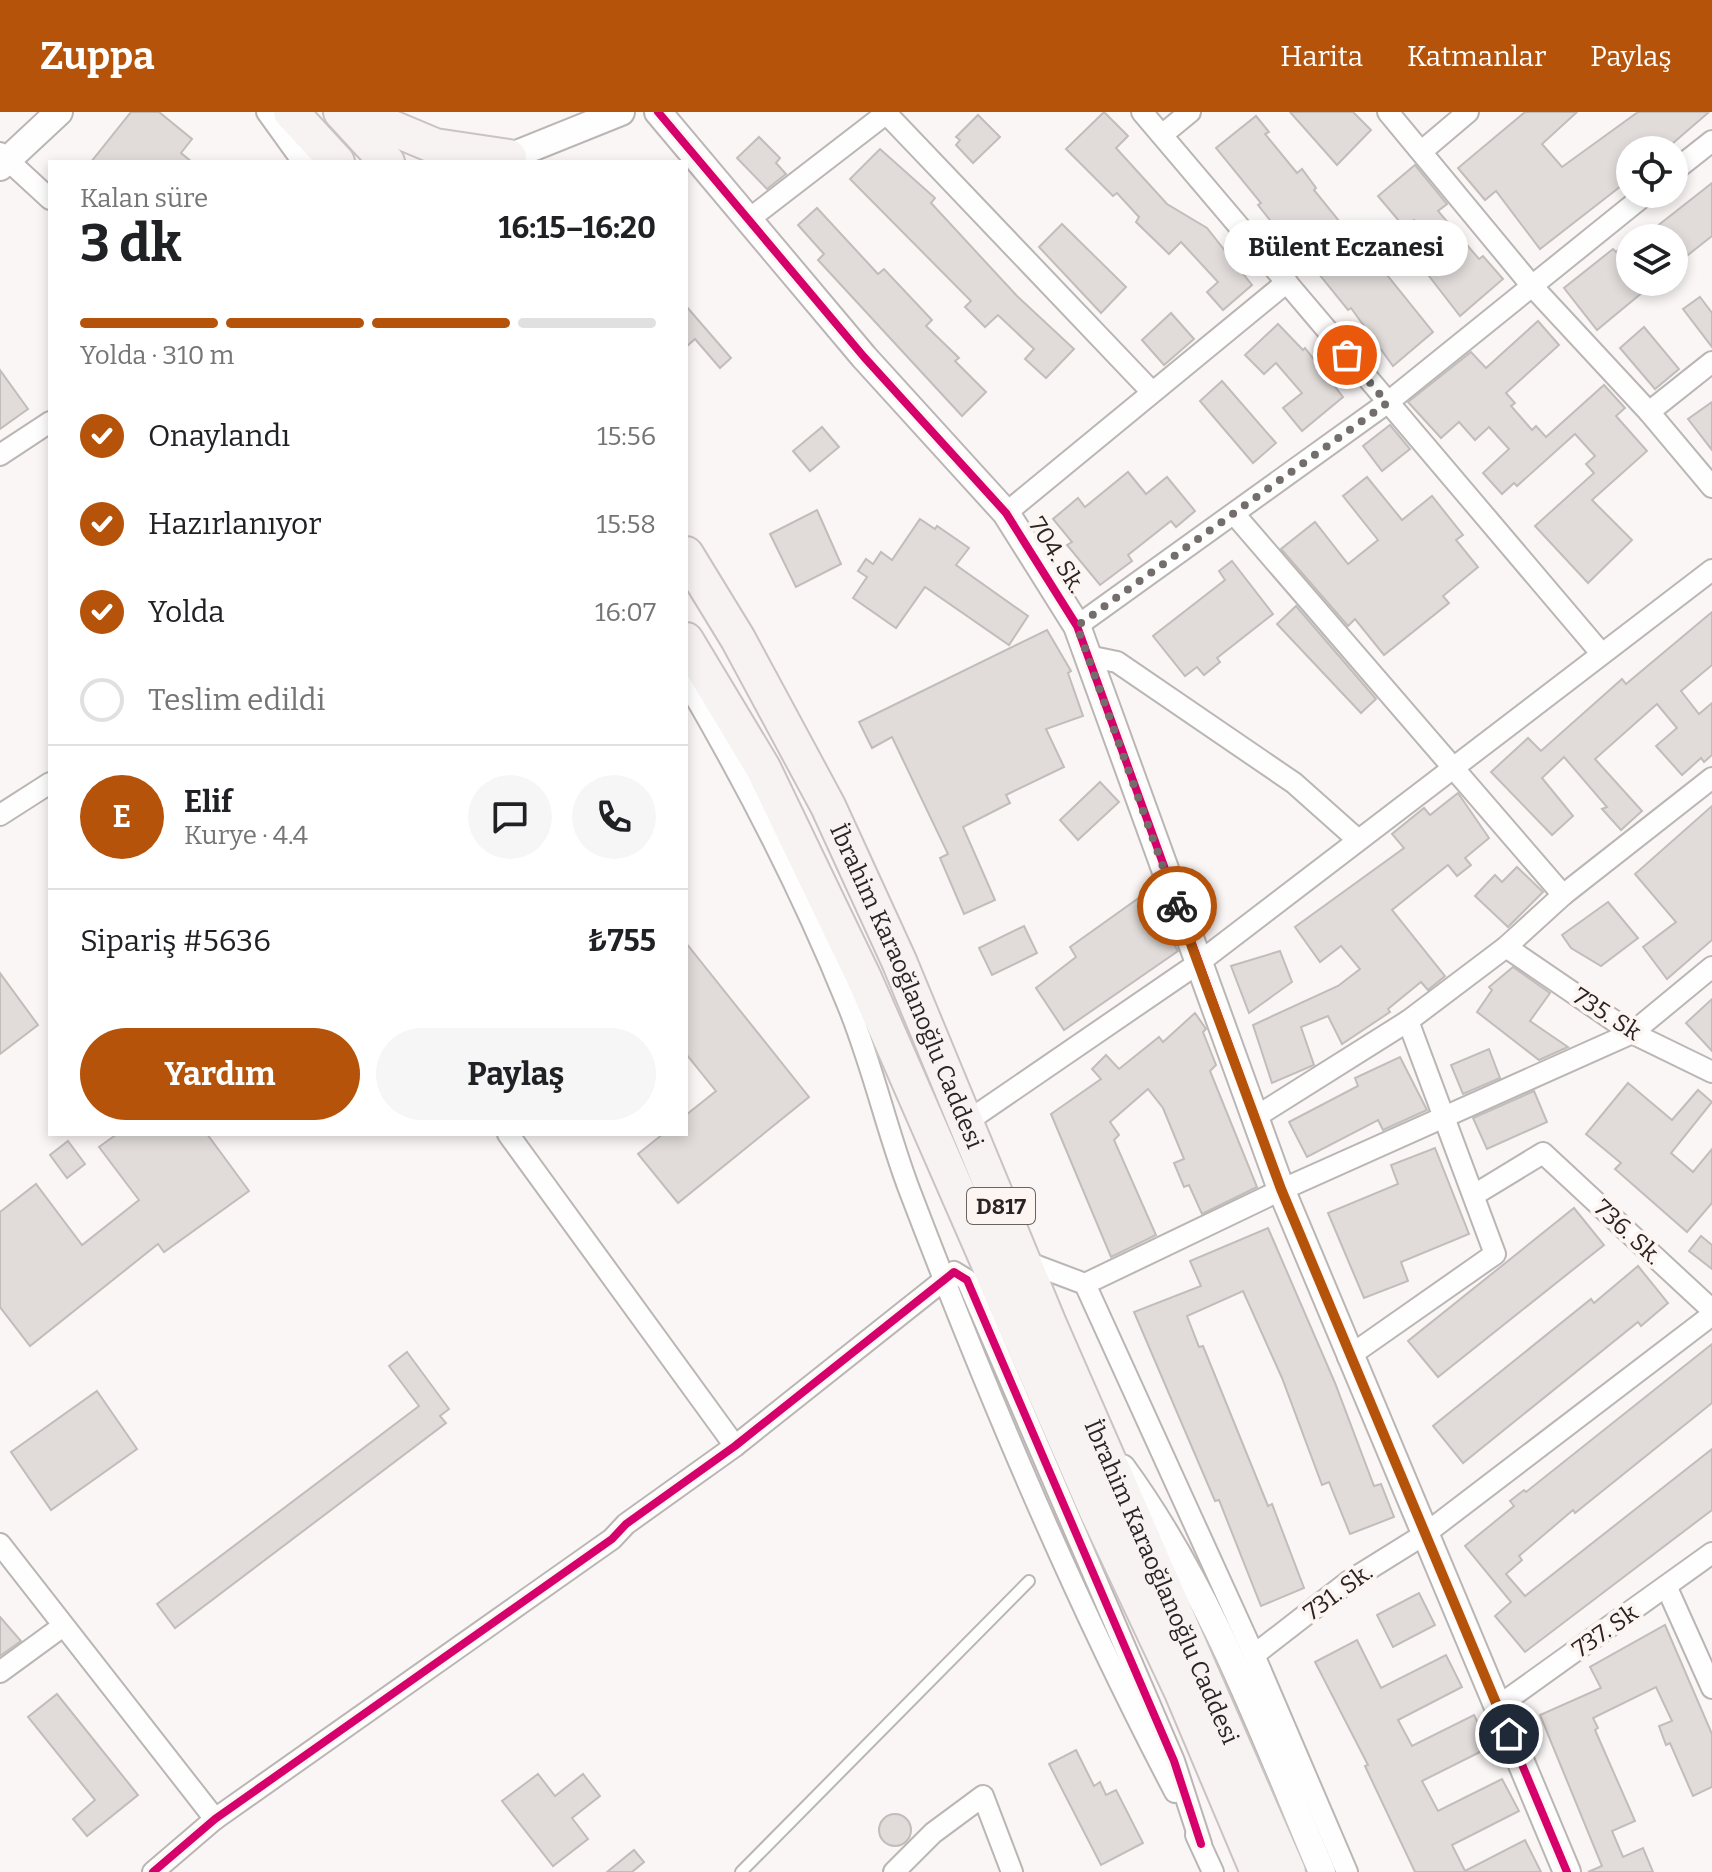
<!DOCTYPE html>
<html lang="tr">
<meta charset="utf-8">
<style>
:root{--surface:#fff;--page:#f6f6f6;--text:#202124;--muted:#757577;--line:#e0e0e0;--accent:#b45309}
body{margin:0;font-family:Bitter,serif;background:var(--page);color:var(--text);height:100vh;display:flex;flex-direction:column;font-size:30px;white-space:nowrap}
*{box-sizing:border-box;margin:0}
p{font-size:26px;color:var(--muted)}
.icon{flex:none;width:44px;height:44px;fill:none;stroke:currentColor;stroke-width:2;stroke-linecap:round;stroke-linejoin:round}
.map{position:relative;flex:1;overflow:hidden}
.side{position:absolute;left:48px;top:48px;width:640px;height:976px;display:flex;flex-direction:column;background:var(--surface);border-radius:0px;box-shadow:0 4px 12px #0003}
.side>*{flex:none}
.fabs{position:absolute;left:1616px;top:24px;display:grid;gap:16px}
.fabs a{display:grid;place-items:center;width:72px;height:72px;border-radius:50%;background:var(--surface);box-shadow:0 4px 12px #0003;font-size:40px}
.pin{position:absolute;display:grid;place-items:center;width:68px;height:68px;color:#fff;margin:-34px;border:4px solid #fff;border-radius:50%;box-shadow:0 2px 8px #0007}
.courier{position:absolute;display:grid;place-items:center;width:80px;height:80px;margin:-40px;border:6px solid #b45309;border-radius:50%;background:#fff;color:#222;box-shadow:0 2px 10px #0007}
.bubble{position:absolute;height:56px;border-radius:28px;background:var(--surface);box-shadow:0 4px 12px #0003;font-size:26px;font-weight:700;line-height:56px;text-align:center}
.head em{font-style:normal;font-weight:700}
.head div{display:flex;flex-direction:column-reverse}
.head{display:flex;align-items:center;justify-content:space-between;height:136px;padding:0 32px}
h1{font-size:52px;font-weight:700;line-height:60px}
.bar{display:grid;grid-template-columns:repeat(4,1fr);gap:12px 8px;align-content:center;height:96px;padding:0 32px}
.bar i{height:10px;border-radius:6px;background:var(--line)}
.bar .active{background:var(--accent)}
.bar p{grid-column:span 4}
.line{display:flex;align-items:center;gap:20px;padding:0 32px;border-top:2px solid var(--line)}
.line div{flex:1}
.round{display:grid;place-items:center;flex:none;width:84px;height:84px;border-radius:42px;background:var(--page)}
ol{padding:0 32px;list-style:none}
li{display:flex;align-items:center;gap:24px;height:88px}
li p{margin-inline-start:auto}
li .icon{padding:8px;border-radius:50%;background:var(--accent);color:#fff;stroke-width:4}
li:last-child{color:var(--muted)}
li i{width:44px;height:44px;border:4px solid var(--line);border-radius:50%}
.cta{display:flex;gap:16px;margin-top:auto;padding:16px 32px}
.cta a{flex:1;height:92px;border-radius:48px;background:var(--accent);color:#fff;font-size:32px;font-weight:700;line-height:92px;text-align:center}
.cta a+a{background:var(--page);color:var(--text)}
header{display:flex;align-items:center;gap:48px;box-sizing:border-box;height:112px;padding:0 40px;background:var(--accent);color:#fff}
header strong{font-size:38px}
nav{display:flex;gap:44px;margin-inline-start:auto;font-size:28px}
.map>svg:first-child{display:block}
.building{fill:#e1dcda;stroke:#c1bdbb;stroke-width:2}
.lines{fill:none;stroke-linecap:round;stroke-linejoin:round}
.service-casing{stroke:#bbb6b4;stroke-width:14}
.minor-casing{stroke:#bbb6b4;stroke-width:24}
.tertiary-casing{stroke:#bbb6b4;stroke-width:30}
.trunk-casing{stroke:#cac3c2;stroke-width:38}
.service{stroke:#fefefe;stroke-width:10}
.minor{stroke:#fefefe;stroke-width:20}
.tertiary{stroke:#fefefe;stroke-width:26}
.trunk{stroke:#f7f3f2;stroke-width:34}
.cycleway-casing{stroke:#fdf5f2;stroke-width:13}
.cycleway{stroke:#d6006c;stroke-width:8}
.done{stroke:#736e6c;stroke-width:8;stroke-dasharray:0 14.4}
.route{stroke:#b45309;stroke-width:10}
.labels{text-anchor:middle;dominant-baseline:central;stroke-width:8;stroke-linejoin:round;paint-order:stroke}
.shield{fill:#fdf5f2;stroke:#6a6360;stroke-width:2}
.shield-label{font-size:22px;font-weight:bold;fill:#2b2422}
.street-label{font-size:24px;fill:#2b2422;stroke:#fdf5f2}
</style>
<header>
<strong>Zuppa</strong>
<nav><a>Harita</a><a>Katmanlar</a><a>Paylaş</a></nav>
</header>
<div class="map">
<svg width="1712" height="1760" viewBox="0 0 1712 1760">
<rect width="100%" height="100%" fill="#faf6f5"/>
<g class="building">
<polygon points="131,0 159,0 192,27 181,41 192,50 91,50"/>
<polygon points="1104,0 1128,24 1116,36 1167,92 1207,116 1252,173 1223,198 1207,180 1218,170 1181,130 1169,142 1136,110 1139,105 1117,81 1113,84 1066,37"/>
<polygon points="1290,0 1353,0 1371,18 1337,53"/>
<polygon points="1525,0 1577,0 1542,32 1562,55 1638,0 1709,0 1665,38 1630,38 1630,67 1540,137 1496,79 1485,88 1458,56"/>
<polygon points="978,3 1000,25 973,51 956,33 960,28 956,25"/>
<polygon points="1256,4 1269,20 1265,22 1297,61 1302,57 1316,76 1314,78 1347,119 1350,117 1433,220 1393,254 1351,196 1348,198 1276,109 1273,112 1258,93 1261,91 1216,36"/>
<polygon points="759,25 780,46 776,51 786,62 767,77 737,46"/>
<polygon points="880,37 935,86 931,91 1017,184 1074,237 1046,266 1025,247 1034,237 998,203 985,215 965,195 971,189 850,67"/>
<polygon points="1415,53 1447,92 1438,99 1479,147 1483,144 1503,167 1460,204 1422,155 1440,139 1414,108 1405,116 1378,84"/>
<polygon points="1712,71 1712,124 1674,154 1674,126 1642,126"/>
<polygon points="817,96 878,162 884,157 932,208 926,214 959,246 955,249 986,280 962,304 818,148 824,142 798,113"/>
<polygon points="1062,112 1126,175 1101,201 1039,135"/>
<polygon points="1630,129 1630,170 1655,170 1597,218 1564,176 1613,137 1616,140"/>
<polygon points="1700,185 1712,201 1712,235 1683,197"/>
<polygon points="686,194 731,246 720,256 695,227 686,235"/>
<polygon points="1171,201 1194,227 1164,253 1142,228"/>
<polygon points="1538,209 1559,233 1506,281 1515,291 1511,294 1532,318 1536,314 1546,325 1604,273 1625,296 1616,304 1647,339 1592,388 1632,428 1588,471 1535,414 1594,361 1586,352 1595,344 1575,322 1517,374 1514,371 1502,382 1483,361 1509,337 1489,315 1475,328 1459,310 1441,326 1408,290 1471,240 1486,256"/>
<polygon points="1278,212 1303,238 1305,236 1343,285 1302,319 1283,296 1302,281 1276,251 1264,262 1245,243"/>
<polygon points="1644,215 1679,257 1655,277 1620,236"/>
<polygon points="0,258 28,297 0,317"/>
<polygon points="1222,269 1276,331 1253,351 1200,289"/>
<polygon points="1712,290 1712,338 1688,307"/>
<polygon points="1390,313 1410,337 1382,359 1363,334"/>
<polygon points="822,315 839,335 810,359 793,339"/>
<polygon points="1128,360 1146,382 1167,365 1195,399 1176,415 1171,409 1128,443 1132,449 1100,473 1067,433 1072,430 1053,407 1078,386 1085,395"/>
<polygon points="1367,365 1402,408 1432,384 1463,423 1456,428 1478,455 1443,484 1449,491 1384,543 1355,507 1348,514 1281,437 1315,410 1348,452 1378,428 1343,384"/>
<polygon points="817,398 841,452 796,475 770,422"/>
<polygon points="920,407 935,417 937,414 969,436 956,453 1028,504 1009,533 925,475 896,516 853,486 867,465 858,459 866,447 873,452 881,440 892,448"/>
<polygon points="1232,449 1273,502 1217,546 1220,550 1204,563 1197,555 1185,564 1153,524 1225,468 1219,459"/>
<polygon points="1296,494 1376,587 1361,601 1277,512"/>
<polygon points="1712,500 1712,553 1681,579 1699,602 1712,591 1712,643 1704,650 1701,646 1682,663 1656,634 1677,616 1657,592 1595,647 1642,699 1621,718 1602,697 1607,695 1564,645 1542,666 1573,704 1552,723 1491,660 1528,626 1541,639 1622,567 1626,572"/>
<polygon points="1047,518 1071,559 1068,561 1083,604 1046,617 1064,655 1006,683 1010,691 963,715 995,788 964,802 940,746 948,742 892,625 872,636 859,610"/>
<polygon points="1100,670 1119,690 1078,728 1060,708"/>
<polygon points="1458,681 1489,726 1465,746 1471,753 1457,764 1448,753 1392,798 1445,864 1428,878 1421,870 1388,897 1390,900 1342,932 1328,904 1301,915 1314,953 1272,971 1253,913 1338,874 1360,857 1341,834 1320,850 1295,815 1404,736 1392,722 1424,696 1430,703"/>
<polygon points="1712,694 1712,828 1667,867 1643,835 1676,810 1635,762"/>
<polygon points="1517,755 1543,780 1508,815 1475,784 1495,763 1502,770"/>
<polygon points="1143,783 1178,839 1064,918 1036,876 1076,845 1070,835"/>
<polygon points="1608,790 1638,826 1601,854 1571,836 1562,823"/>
<polygon points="1024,814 1037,841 992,863 979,836"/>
<polygon points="686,831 809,985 678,1091 638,1042 663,1022 686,1022 686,1003 716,979 686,942"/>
<polygon points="1280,839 1292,870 1249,901 1231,854"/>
<polygon points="1513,855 1550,881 1530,909 1568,935 1539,948 1477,900 1492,878 1489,875"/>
<polygon points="0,861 38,913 0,942"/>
<polygon points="1712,887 1712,939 1686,911"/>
<polygon points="1195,901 1206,917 1203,920 1216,953 1210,959 1257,1075 1202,1102 1189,1073 1184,1075 1174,1051 1184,1047 1163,996 1148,977 1110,1010 1119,1023 1114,1028 1156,1123 1111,1145 1051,1002 1101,967 1092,957 1106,943 1119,957 1159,925 1163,930"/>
<polygon points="1489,937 1500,966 1463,982 1451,953"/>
<polygon points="1400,945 1427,998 1383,1018 1378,1008 1307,1045 1289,1010 1358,974 1355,966"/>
<polygon points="1628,971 1672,1008 1698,978 1712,990 1671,1041 1693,1060 1712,1037 1712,1091 1687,1120 1615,1057 1621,1051 1586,1022"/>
<polygon points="1534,979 1547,1010 1487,1037 1473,1006"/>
<polygon points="117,1022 207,1022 249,1079 164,1140 158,1132 30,1234 0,1195 0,1100 36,1072 82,1133 139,1088 99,1035"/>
<polygon points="68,1029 85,1052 67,1066 50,1043"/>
<polygon points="1435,1036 1469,1122 1401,1150 1408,1169 1364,1186 1328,1101 1398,1072 1391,1053"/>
<polygon points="1574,1096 1604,1133 1438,1265 1408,1229"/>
<polygon points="1268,1116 1335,1271 1374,1374 1381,1372 1394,1405 1350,1422 1329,1370 1322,1373 1282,1266 1243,1179 1187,1204 1199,1235 1203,1234 1268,1394 1272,1392 1304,1476 1261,1494 1219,1388 1215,1389 1134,1200 1201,1174 1190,1149"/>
<polygon points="1701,1124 1712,1133 1712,1157 1689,1139"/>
<polygon points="1638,1154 1668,1191 1641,1214 1638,1210 1463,1351 1433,1314 1591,1187 1594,1191"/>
<polygon points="1712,1232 1712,1291 1575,1401 1573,1398 1519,1444 1522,1448 1506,1462 1525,1484 1712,1337 1712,1398 1525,1540 1495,1504 1511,1490 1465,1434 1514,1394 1510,1389 1524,1378 1526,1380"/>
<polygon points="407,1240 449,1297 440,1304 446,1311 175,1516 157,1492 419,1294 389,1254"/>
<polygon points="97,1279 137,1337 51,1398 11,1340"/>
<polygon points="1419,1481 1435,1513 1393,1535 1377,1503"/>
<polygon points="0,1505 21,1529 0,1544"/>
<polygon points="1665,1513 1712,1622 1712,1675 1693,1684 1670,1631 1666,1633 1659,1614 1672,1609 1656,1575 1593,1606 1598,1616 1595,1618 1635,1709 1612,1719 1623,1745 1643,1736 1653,1760 1588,1760 1602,1754 1540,1603 1601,1576 1590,1555"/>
<polygon points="1357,1528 1381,1576 1446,1543 1462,1575 1398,1608 1412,1634 1474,1603 1490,1635 1422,1669 1438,1699 1502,1667 1519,1699 1452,1733 1465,1759 1525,1728 1541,1760 1415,1760 1365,1654 1368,1653 1315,1550"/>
<polygon points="57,1582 138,1683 87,1724 73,1707 95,1688 28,1605"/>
<polygon points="1076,1638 1094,1674 1100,1670 1106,1683 1116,1678 1143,1731 1101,1753 1049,1652"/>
<polygon points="538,1662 555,1684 583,1662 600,1684 572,1706 588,1727 553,1754 502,1689"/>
<circle cx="895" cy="1718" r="16"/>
<polygon points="634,1738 644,1750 632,1760 607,1760"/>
</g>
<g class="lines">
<defs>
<polyline id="service" points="741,1760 1029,1469"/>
<g id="minor">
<polyline points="267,0 303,50"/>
<polyline points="885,0 1152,280"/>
<polyline points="1142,0 1601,541"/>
<polyline points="1388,0 1532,174 1649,300 1712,375"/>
<polyline points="1162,23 1190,0"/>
<polyline points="1422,39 1468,0"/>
<polyline points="0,41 50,87"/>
<polyline points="1674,59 1712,29"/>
<polyline points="748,108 888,0"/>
<polyline points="1649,300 1712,250"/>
<polyline points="0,343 50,310"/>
<polyline points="1006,401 1287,170"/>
<polyline points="1235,403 1563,783"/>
<polyline points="1077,514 1387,291 1646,82"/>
<polyline points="1088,544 1117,550 1294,671 1358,728"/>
<path d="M686 569C747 673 802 780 847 891 872 951 886 1016 909 1077 987 1281 1073 1486 1175 1680"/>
<polyline points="0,703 50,671"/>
<polyline points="1506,835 1632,921 1712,960"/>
<polyline points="1254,1006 1408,909 1506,835 1563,783 1712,666"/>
<polyline points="965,1011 1197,852 1712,458"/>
<polyline points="508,1022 735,1334"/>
<polyline points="1474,1083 1543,1041 1712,1198"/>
<polyline points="1024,1149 1085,1172 1254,1543 1347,1760"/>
<polyline points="1085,1172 1281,1078 1632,921 1712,855"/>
<polyline points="1348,1245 1495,1142 1408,909"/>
<polyline points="0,1432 215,1707"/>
<polyline points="1667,1476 1712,1576"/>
<polyline points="1254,1543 1348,1470 1425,1422 1712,1203"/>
<polyline points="0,1560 63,1514"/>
<polyline points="1497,1595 1712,1441"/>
<polyline points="1196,1723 1213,1760"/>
<polyline points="153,1760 215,1707 612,1427 626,1412 735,1334 954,1160 967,1168 1174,1649 1201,1732"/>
<polyline points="894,1760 933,1721 983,1684 1012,1760"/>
</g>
<g id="tertiary">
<polyline points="658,0 864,245 1006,401 1077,514 1281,1077 1567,1760"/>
<polyline points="509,45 621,0"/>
<polyline points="0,55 59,0"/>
<path d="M1122 1356C1211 1478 1263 1622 1322 1760"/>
</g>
<g id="trunk">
<polyline points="291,0 337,50"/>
<polyline points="341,0 387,50"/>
<polyline points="354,0 435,34 509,45 507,50"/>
<path id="s1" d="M686 442 738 527 828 694 899 849 1049 1212 1288 1760"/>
<polyline points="686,528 763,656 864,866 1096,1397 1182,1580 1258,1760"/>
</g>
</defs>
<use href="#service" class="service-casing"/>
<use href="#minor" class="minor-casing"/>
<use href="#tertiary" class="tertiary-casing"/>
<use href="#trunk" class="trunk-casing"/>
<use href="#service" class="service"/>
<use href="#minor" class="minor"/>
<use href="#tertiary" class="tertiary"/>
<use href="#trunk" class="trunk"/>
<defs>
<g id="cycleway">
<polyline points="658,0 864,245 1006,401 1077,514 1281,1077 1567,1760"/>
<polyline points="153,1760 215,1707 612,1427 626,1412 735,1334 954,1160 967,1168 1174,1649 1201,1732"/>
</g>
</defs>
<use href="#cycleway" class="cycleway-casing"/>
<use href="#cycleway" class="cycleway"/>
</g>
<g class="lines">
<polyline class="done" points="1177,794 1077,514 1387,291 1347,243"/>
<polyline class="route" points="1177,794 1281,1077 1509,1622"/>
</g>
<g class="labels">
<rect class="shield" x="967" y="1076" width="68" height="36" rx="6"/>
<g class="shield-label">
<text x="1001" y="1094">D817</text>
</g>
<g class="street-label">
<text transform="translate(1057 443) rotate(58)">704. Sk.</text>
<text stroke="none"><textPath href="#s1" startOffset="486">İbrahim Karaoğlanoğlu Caddesi</textPath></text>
<text transform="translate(1607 902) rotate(33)">735. Sk</text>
<text transform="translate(1628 1120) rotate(43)">736. Sk.</text>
<text stroke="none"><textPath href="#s1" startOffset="1134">İbrahim Karaoğlanoğlu Caddesi</textPath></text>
<text transform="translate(1338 1480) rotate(-36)">731. Sk.</text>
<text transform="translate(1605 1519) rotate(-35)">737. Sk</text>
</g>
</g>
</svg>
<div class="fabs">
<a><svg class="icon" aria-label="locate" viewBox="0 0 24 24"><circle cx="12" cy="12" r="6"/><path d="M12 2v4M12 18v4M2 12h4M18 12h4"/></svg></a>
<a><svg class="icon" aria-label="layers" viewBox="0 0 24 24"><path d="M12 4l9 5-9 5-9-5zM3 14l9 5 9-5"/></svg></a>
</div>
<div class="pin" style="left:1347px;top:243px;background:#ea580c"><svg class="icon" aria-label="bag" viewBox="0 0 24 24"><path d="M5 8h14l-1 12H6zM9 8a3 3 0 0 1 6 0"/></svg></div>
<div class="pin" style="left:1509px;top:1622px;background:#1f2937"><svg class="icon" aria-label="home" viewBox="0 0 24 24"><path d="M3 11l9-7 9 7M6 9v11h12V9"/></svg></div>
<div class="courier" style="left:1177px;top:794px"><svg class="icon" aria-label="bike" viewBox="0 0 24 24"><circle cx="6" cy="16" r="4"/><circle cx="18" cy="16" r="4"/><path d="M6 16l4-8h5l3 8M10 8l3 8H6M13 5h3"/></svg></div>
<div class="bubble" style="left:1224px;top:108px;width:244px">Bülent Eczanesi</div>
<section class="side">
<div class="head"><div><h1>3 dk</h1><p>Kalan süre</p></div><em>16:15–16:20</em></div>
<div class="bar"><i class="active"></i><i class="active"></i><i class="active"></i><i></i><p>Yolda · 310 m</p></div>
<ol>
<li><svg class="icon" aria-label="check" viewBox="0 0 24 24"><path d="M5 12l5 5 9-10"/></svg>Onaylandı<p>15:56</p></li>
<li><svg class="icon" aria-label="check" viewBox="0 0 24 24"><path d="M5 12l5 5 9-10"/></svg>Hazırlanıyor<p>15:58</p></li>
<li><svg class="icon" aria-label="check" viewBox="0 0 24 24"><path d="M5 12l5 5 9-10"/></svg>Yolda<p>16:07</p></li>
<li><i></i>Teslim edildi</li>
</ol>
<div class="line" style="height:144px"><b class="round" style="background:var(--accent);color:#fff">E</b><div><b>Elif</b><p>Kurye · 4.4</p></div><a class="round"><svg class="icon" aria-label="chat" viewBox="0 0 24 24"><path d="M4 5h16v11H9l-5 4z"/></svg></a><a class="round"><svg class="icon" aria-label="phone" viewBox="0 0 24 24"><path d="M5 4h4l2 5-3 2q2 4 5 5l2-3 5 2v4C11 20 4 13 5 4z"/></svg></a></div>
<div class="line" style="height:104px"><div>Sipariş #5636</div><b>₺755</b></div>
<div class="cta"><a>Yardım</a><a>Paylaş</a></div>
</section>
</div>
